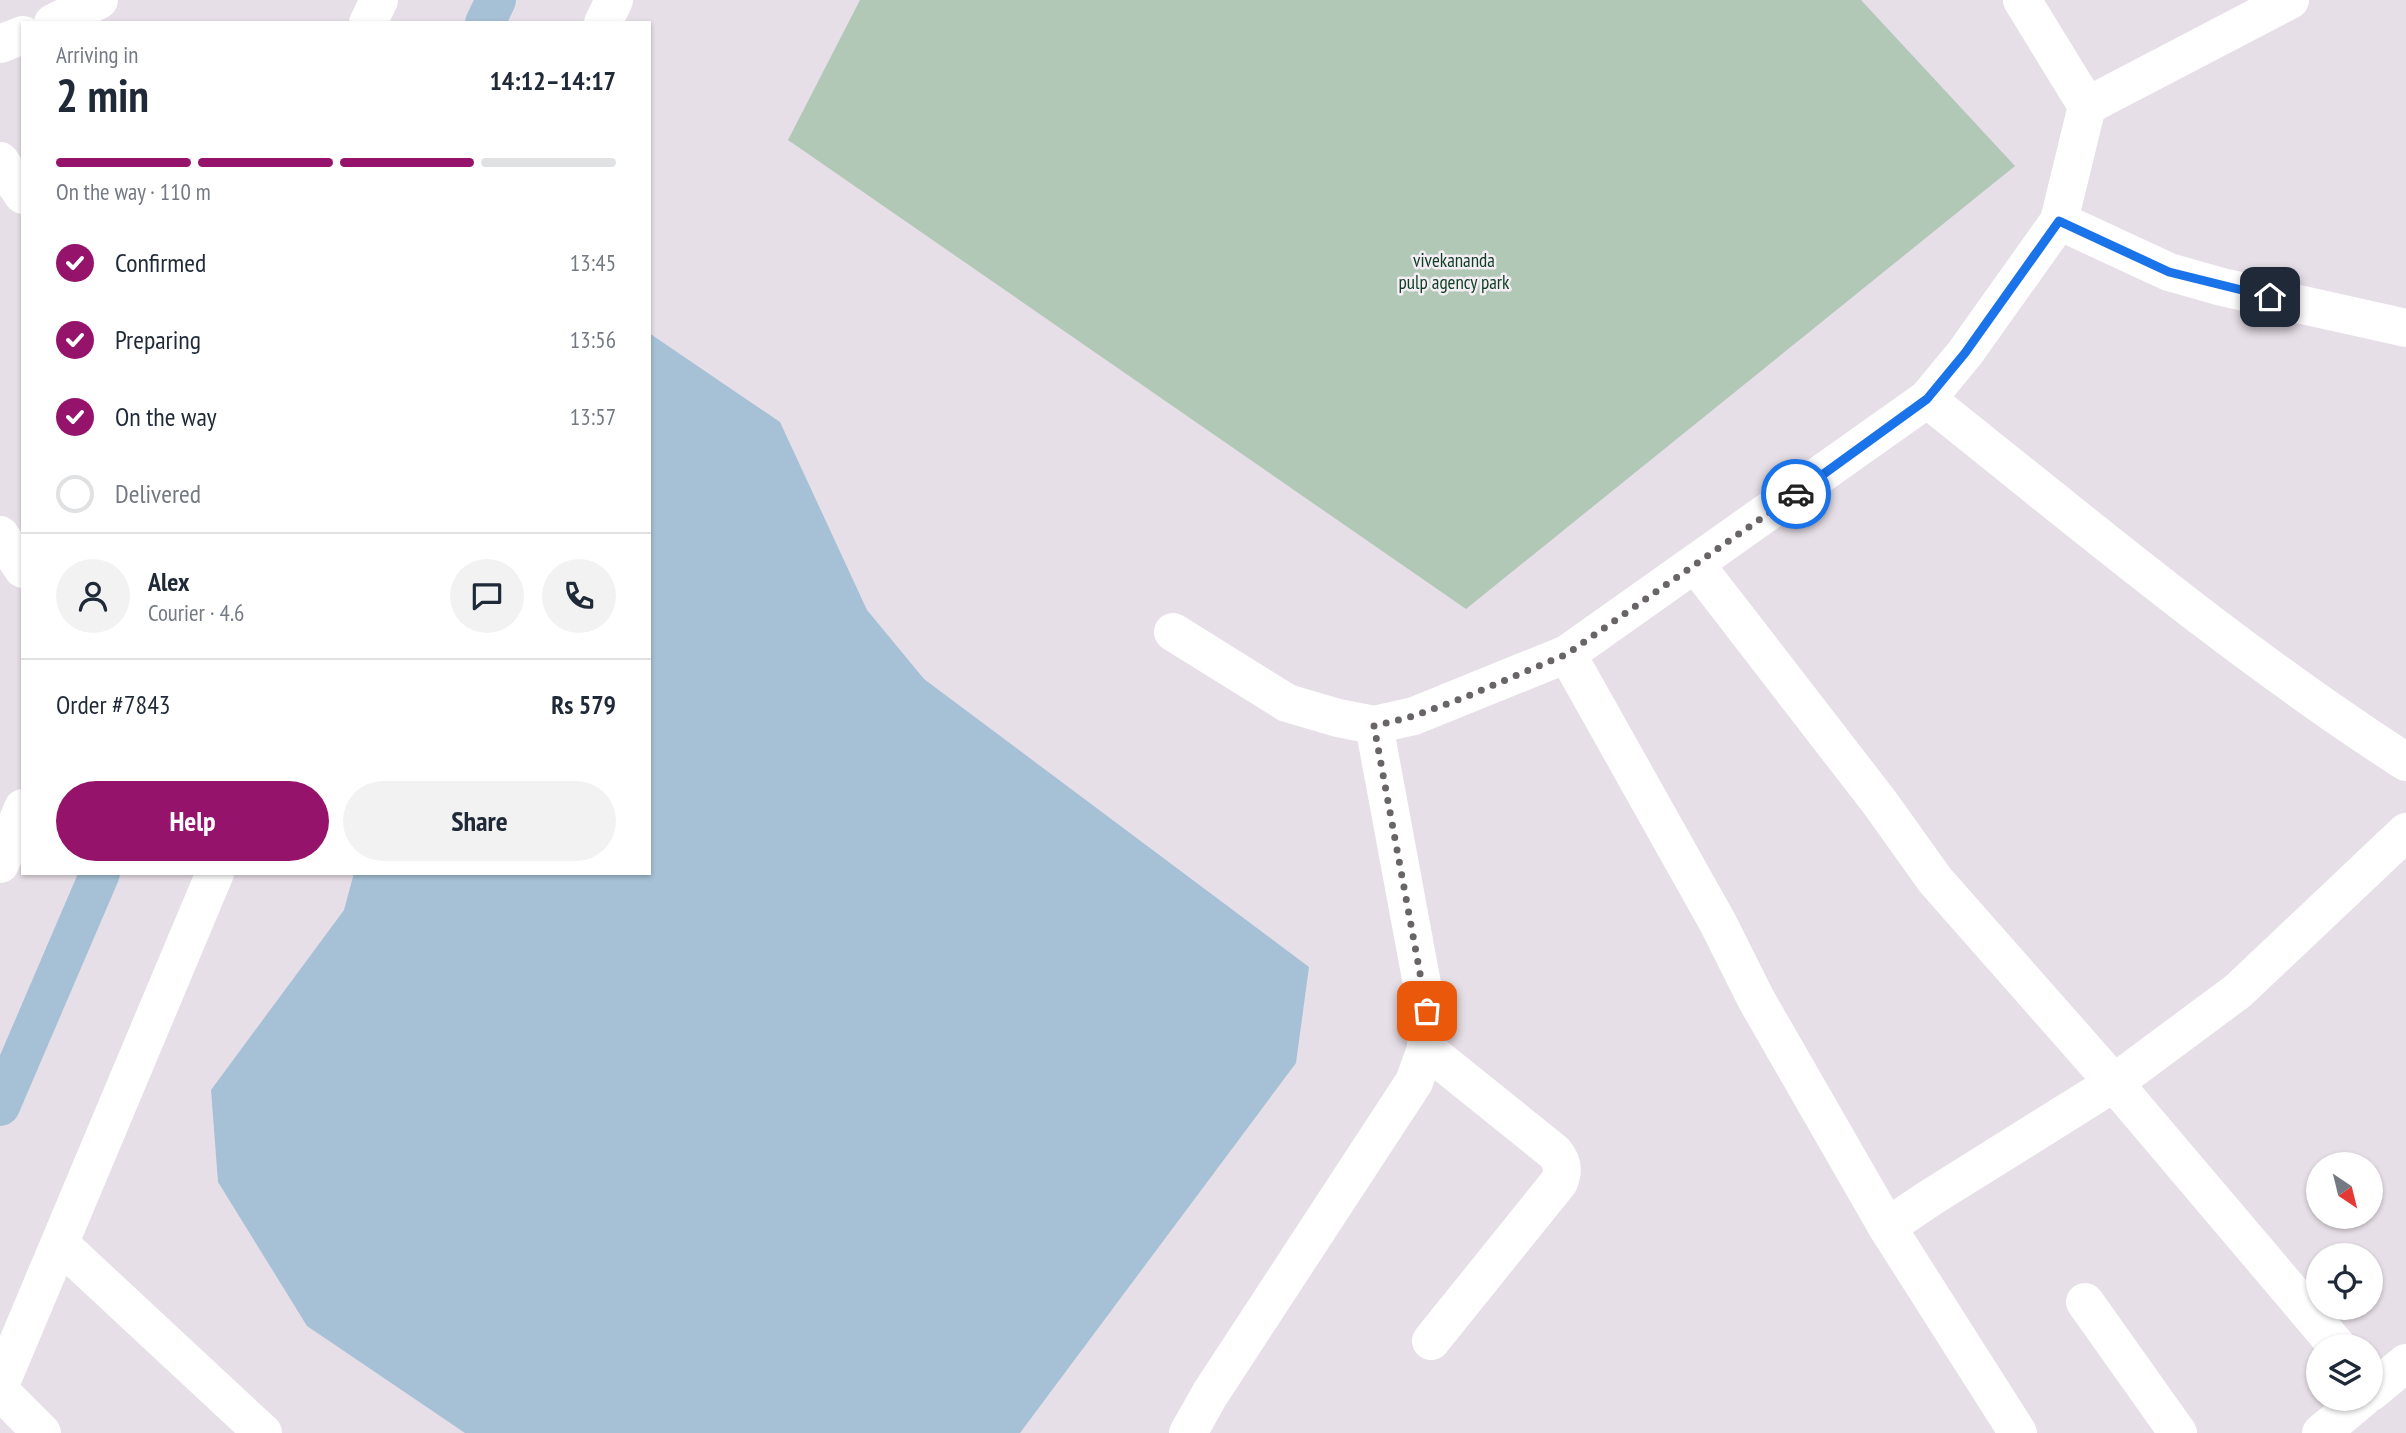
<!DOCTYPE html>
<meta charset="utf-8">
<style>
:root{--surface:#fff;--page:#f2f2f3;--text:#1f2937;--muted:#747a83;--line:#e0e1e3;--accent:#96136b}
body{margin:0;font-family:"PT Sans Narrow",sans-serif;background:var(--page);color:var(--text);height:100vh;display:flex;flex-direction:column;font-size:26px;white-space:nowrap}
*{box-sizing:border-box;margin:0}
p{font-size:23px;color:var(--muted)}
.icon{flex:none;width:38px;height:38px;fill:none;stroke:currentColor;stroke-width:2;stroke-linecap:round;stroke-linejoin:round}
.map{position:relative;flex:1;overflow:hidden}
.sheet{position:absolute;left:21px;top:21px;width:630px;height:854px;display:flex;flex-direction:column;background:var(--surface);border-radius:0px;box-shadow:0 2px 5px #0004}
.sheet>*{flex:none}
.needle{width:46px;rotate:145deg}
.controls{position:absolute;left:2306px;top:1152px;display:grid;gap:14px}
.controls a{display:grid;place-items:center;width:77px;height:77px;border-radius:50%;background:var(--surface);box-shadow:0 2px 5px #0004;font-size:35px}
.pin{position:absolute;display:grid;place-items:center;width:60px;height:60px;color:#fff;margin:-30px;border-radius:14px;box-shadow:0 4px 10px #0006}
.courier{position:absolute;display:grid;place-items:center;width:70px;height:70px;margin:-35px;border:5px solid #1a73e8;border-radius:50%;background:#fff;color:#222;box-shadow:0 2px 9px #0007}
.head em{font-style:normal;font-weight:800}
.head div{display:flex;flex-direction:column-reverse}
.head{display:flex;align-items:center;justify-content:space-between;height:119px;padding:0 35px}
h1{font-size:46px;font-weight:800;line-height:52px}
.bar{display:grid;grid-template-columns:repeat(4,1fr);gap:10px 7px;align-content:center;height:84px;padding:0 35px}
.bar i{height:9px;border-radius:5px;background:var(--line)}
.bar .on{background:var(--accent)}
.bar p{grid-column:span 4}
.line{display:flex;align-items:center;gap:18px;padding:0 35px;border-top:2px solid var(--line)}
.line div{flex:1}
.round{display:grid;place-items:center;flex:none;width:74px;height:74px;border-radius:37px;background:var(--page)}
ol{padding:0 35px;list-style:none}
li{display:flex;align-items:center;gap:21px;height:77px}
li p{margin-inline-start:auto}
li .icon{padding:7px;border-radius:50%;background:var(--accent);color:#fff;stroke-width:4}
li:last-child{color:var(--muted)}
li i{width:38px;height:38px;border:4px solid var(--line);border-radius:50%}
.primary-button{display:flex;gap:14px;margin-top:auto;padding:14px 35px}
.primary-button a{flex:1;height:80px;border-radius:42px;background:var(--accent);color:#fff;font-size:28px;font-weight:800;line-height:80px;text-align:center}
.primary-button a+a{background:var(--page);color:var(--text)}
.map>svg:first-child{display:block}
.green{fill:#b1c8b7}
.water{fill:#a6c1d6}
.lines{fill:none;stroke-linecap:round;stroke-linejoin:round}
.canal{stroke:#a6c1d6;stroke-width:40}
.minor{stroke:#fff;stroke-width:38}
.done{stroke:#686468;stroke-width:7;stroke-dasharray:0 12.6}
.route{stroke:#1a73e8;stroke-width:9}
.labels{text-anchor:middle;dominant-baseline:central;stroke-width:5;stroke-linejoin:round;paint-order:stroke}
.park-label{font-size:19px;fill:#0b3e22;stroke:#f4edf4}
</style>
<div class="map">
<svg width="2406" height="1433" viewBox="0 0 2406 1433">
<rect width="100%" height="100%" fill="#e7dfe7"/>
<polygon class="green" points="860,0 1861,0 2015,166 1466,609 788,140"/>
<polygon class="water" points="649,333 780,422 867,610 924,679 1309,967 1296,1063 1020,1433 465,1433 307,1326 218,1182 211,1090 344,910 354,873 649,873"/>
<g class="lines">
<g class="canal">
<polyline points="485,23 496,0"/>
<polyline points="0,1106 100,873"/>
</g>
<g class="minor">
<polyline points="53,23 99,0"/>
<polyline points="368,23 379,0"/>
<polyline points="603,23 614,0"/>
<polyline points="0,44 23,35"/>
<polyline points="2087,106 2290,0"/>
<polyline points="0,161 23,195"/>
<polyline points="2059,221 2169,272 2222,287 2406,328"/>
<path d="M1927 399C2084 524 2237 653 2406 762"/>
<polyline points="0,535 23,569"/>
<polyline points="1696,565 1880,803 1935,880 2114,1083 2337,1346"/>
<polyline points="1173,632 1287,703 1338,718 1374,725 1414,716 1567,654 1927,399 1965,353 2059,221 2087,106 2022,0"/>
<polyline points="1567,654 1718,923 1756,999 1887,1227 2018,1433"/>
<polyline points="0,864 23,808"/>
<path d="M1426 1049 1554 1152C1563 1162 1564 1170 1559 1182L1431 1341"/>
<polyline points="1887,1227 1930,1198 2114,1083 2238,991 2406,832"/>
<polyline points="61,1245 263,1433"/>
<polyline points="2085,1302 2178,1433"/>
<polyline points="0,1385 215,873"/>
<polyline points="0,1391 42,1433"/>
<polyline points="2371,1392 2406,1363"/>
<polyline points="1188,1433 1210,1394 1414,1082 1426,1049 1427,1011 1374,725"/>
<polyline points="2321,1433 2363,1398"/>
</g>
</g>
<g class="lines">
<polyline class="done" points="1427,1011 1374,726 1414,716 1463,698 1567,654 1796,494"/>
<polyline class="route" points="1796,494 1927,399 1965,353 2059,221 2169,272 2270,297"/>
</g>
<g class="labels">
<g class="park-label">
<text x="1454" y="260">vivekananda<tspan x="1454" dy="22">pulp agency park</tspan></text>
</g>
</g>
</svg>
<div class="controls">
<a><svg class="needle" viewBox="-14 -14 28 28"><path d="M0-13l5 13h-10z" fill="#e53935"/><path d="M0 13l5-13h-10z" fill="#747a83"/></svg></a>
<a><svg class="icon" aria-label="locate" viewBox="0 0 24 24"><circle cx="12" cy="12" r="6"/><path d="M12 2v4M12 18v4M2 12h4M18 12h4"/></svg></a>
<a><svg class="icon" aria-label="layers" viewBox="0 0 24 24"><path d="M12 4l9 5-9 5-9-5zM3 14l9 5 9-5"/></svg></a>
</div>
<div class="pin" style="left:1427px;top:1011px;background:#ea580c"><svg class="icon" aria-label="bag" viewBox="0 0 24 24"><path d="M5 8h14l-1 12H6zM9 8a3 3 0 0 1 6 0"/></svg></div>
<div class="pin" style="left:2270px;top:297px;background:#1f2937"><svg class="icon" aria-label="home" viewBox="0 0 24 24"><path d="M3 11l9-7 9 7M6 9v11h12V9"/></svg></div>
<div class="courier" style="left:1796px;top:494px"><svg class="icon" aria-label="car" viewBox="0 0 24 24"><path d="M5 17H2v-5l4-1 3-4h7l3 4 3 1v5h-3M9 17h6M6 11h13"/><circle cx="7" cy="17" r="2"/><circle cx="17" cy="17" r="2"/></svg></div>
<section class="sheet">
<div class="head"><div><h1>2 min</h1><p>Arriving in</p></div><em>14:12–14:17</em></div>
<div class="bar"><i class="on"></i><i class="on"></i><i class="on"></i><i></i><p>On the way · 110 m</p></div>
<ol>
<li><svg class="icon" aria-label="check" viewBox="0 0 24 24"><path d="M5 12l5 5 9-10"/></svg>Confirmed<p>13:45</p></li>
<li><svg class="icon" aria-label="check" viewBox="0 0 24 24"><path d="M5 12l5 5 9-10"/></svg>Preparing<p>13:56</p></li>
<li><svg class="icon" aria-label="check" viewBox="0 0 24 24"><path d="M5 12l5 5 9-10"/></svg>On the way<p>13:57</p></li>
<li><i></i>Delivered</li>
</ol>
<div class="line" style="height:126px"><a class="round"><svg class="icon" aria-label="person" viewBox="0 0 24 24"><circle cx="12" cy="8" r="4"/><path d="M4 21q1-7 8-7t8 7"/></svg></a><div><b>Alex</b><p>Courier · 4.6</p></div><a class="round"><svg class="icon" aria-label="chat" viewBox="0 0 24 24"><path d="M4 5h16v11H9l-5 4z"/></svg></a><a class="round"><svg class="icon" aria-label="phone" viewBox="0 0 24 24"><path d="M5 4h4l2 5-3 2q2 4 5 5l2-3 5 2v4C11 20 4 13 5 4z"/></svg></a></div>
<div class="line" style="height:91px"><div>Order #7843</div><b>Rs 579</b></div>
<div class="primary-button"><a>Help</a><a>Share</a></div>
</section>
</div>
